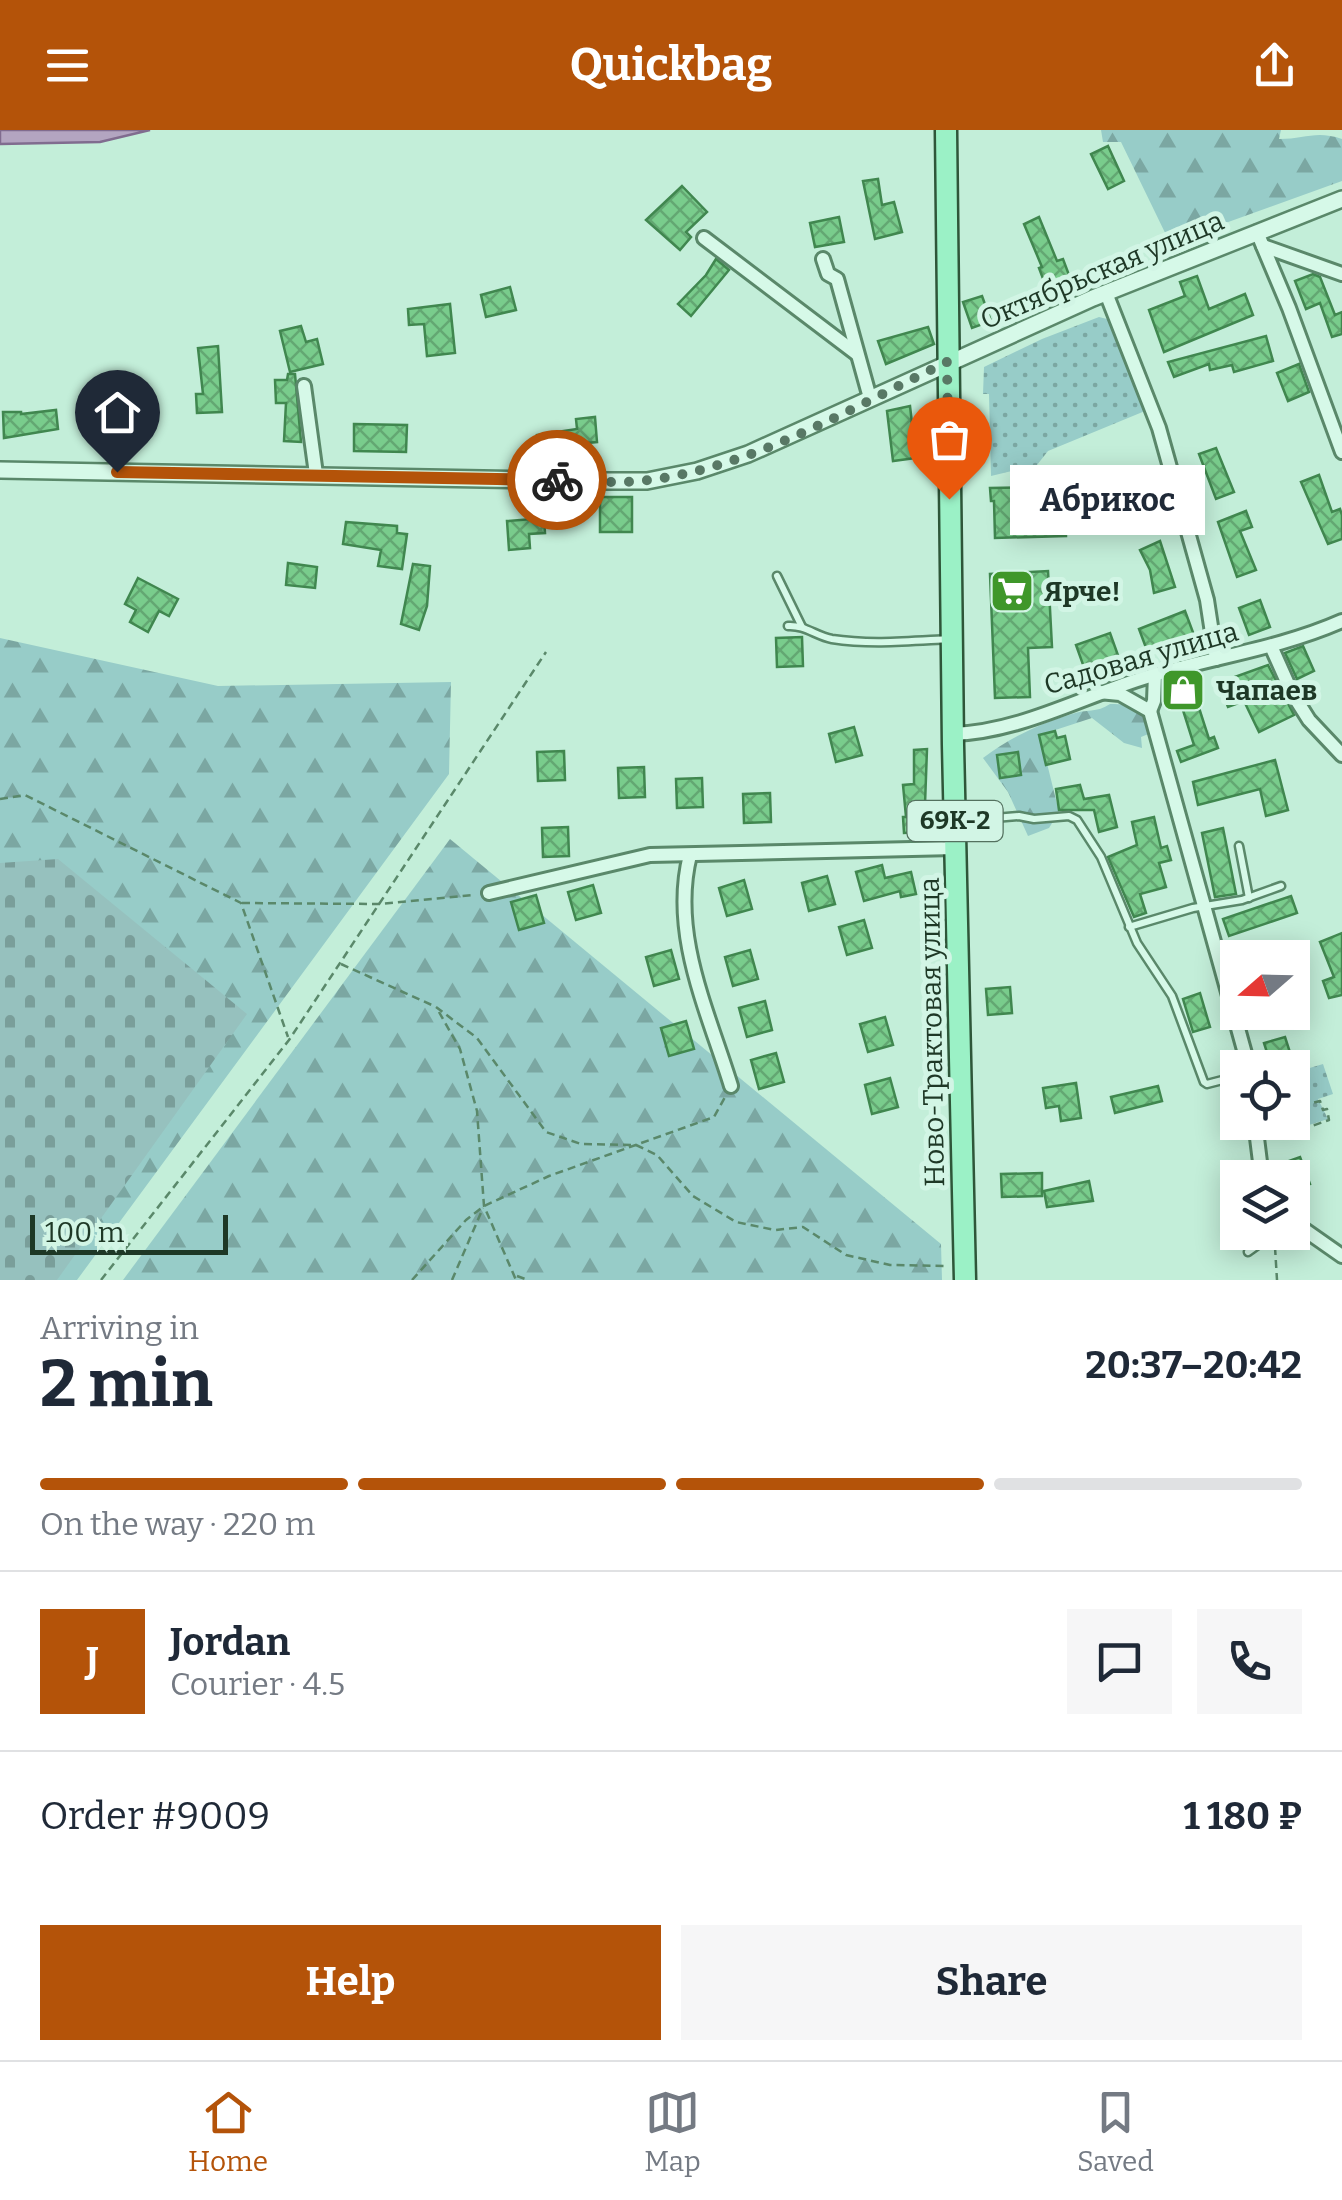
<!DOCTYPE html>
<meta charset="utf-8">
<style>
:root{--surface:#fff;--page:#f6f6f7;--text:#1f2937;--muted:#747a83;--line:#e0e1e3;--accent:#b45309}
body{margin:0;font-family:Bitter,serif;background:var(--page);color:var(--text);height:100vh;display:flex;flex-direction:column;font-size:38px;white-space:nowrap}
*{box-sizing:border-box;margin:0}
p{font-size:32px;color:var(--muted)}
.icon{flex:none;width:55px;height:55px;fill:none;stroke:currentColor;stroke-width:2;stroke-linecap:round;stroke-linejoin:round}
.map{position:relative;height:1150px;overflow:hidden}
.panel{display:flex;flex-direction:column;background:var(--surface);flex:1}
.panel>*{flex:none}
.needle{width:65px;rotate:250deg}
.tools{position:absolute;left:1220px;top:810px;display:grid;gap:20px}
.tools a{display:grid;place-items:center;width:90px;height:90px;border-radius:0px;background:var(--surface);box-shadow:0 5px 25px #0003;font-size:50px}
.scale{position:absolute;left:30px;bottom:25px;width:198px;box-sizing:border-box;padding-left:10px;border:5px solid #1e3826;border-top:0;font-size:28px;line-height:35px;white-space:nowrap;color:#1e3826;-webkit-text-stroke:8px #d2f5e5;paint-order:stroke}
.pin{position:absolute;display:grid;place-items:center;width:85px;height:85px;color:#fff;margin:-102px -42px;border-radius:50% 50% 50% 0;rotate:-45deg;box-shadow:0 0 10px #0007}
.pin .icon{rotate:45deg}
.courier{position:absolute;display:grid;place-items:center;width:100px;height:100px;margin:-50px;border:8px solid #b45309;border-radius:50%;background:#fff;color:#222;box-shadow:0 2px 12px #0007}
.bubble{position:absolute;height:70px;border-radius:0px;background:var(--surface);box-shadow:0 5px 25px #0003;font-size:32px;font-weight:700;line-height:70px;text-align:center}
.summary em{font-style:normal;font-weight:700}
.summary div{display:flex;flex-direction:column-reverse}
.summary{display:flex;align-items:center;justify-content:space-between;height:170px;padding:0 40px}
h1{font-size:65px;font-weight:700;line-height:75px}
.bar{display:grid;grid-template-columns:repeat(4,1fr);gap:15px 10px;align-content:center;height:120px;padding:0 40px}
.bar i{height:12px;border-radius:8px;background:var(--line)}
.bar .selected{background:var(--accent)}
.bar p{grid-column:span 4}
.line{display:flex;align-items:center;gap:25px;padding:0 40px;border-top:2px solid var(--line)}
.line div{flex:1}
.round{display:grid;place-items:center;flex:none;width:105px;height:105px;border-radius:0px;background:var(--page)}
.action{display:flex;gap:20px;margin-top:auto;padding:20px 40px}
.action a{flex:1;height:115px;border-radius:0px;background:var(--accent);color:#fff;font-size:40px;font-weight:700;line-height:115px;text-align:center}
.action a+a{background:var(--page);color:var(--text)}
header{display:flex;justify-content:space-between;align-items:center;height:130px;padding:0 40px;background:var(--accent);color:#fff;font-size:45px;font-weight:700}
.dock{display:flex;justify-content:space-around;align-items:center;height:140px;border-top:2px solid var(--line);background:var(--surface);font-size:28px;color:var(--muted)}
.dock a{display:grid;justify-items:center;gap:5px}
.dock .selected{color:var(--accent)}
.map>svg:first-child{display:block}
.green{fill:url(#green-dots)}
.forest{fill:url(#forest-firs)}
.cemetery{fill:url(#cemetery-stones)}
.water{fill:#b3a5c1;stroke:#806c8f;stroke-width:2.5}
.building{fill:url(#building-cross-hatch);stroke:#40874f;stroke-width:2.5}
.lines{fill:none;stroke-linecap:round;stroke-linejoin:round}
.service-casing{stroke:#5a886a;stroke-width:11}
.minor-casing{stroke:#5a886a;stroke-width:18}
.tertiary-casing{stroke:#5a886a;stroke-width:20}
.primary-casing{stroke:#2e5639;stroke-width:25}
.path{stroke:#5a886a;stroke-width:2.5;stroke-dasharray:8 5;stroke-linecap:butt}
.service{stroke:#d6f9e8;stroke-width:6}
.minor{stroke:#d6f9e8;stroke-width:12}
.tertiary{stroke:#d6f9e8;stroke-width:15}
.primary{stroke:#9bf1c6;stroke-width:20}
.done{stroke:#587865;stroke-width:10;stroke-dasharray:0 18}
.route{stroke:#b45309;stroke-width:12}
.labels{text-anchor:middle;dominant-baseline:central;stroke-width:10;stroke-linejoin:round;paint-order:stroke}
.shield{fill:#d2f5e5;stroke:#54715f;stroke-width:2.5}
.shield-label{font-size:25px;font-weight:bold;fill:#1e3826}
.street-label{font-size:28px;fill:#1e3826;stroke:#d2f5e5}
.poi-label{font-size:28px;font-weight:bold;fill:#1e3826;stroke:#d2f5e5;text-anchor:start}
</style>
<header><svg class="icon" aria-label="menu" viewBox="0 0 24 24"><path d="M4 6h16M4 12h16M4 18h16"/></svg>Quickbag<svg class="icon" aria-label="share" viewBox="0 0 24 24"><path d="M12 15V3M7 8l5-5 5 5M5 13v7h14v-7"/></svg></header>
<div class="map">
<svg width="1342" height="1150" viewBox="0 0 1342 1150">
<defs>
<pattern id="green-dots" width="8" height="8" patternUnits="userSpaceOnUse" patternTransform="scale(2.5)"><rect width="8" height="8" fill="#97ccc8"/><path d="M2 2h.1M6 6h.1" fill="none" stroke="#7ba7a2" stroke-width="1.8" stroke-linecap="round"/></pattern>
<pattern id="forest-firs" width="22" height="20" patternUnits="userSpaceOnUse" patternTransform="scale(2.5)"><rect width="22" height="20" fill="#97ccc8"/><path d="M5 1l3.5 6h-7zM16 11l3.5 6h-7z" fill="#7ba7a2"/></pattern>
<pattern id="cemetery-stones" width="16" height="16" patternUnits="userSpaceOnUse" patternTransform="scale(2.5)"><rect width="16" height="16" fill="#96c1be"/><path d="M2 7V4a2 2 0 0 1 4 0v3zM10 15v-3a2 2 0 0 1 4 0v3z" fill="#7a9e9a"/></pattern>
<pattern id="building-cross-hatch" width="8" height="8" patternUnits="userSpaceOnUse" patternTransform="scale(2.5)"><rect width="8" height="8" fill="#79cc8c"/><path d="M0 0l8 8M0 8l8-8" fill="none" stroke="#63a772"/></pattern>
</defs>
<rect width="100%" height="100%" fill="#c3eed9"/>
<g class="green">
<polygon points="1099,187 1111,190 1145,281 1048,321 1037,335 991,346 989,264 983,264 984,237 1042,209"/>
<polygon points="1323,934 1333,964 1318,969 1328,989 1309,995 1301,976 1307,973 1303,974 1296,952 1306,949 1303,940"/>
</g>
<g class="forest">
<path d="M1101 0H1281L1279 9C1305 9 1316 0 1342 9V51L1170 113 1121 12H1103Z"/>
<polygon points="0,508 218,556 451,552 449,644 77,1150 0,1150"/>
<path d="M1110 574C1135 574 1144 578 1151 603L1141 607 1142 618 1124 613 1092 588 1040 605 1059 682 1049 698 1028 706 1008 662 983 628C1009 608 1041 593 1072 584 1086 579 1097 583 1110 574Z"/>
<polygon points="450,709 941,1114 942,1150 123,1150"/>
</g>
<polygon class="cemetery" points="58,729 247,884 57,1150 0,1150 0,733"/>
<polygon class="water" points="0,0 150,0 100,12 0,14"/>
<g class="building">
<polygon points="1108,16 1124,51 1108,59 1091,24"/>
<polygon points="878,49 882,75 894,72 902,102 875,109 863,51"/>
<polygon points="682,56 707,82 686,102 691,107 680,120 646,90"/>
<polygon points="839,87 844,112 815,117 810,93"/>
<polygon points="1039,87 1057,131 1063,129 1072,153 1048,162 1039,138 1042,137 1024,94"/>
<polygon points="716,129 729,140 691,186 678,174 706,145"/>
<polygon points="1313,144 1320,147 1335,185 1342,182 1342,204 1332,207 1320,173 1306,179 1295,151"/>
<polygon points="1197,146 1209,179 1245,164 1253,185 1164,222 1149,180 1185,166 1180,152"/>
<polygon points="510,157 516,180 486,187 481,165"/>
<polygon points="982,166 991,191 972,198 963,172"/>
<polygon points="450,174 455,223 427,226 424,194 409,195 408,179"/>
<polygon points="301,196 306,212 317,209 323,234 290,242 280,201"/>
<polygon points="928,197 934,214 886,234 878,211"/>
<polygon points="1266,206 1273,231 1234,242 1232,235 1210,240 1209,234 1174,247 1168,232"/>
<polygon points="218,216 222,282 197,283 196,264 203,264 198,218"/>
<polygon points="1299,234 1309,262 1288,271 1277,243"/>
<polygon points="288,244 295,244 301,312 284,311 286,273 276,273 275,250 287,250"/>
<polygon points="910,276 916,328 893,331 887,281"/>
<polygon points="56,280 58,299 4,308 3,282 21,282 21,284"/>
<polygon points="595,287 597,312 564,315 565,320 540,324 537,305 577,299 576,289"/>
<polygon points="354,294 407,295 406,322 354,321"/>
<polygon points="1216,318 1234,362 1216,369 1199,324"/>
<polygon points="1043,345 1065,345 1066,406 995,408 994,371 991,371 990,358 1043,357"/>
<polygon points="1319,345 1332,382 1340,379 1342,385 1342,409 1328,414 1301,352"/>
<polygon points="1139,366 1148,389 1126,397 1117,374"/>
<rect x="600" y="367" width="32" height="35"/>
<polygon points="1246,381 1252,397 1240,401 1256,440 1237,447 1218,392"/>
<polygon points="544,388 545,403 529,404 530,418 509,420 507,391"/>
<polygon points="346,392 397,396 397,403 407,404 402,439 378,436 381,420 343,414"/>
<polygon points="1160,411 1175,457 1154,463 1150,440 1140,420"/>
<polygon points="288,433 317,437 315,458 286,455"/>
<polygon points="413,434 430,436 427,476 419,500 401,494"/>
<polygon points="1048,441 1052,517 1028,518 1030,567 995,568 990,444"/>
<polygon points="138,448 178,469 169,486 159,481 148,502 130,492 136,480 125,474"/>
<polygon points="1260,470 1270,497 1249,505 1239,478"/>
<polygon points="1185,481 1194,505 1148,523 1139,499"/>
<polygon points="1110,503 1120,531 1086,543 1076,515"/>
<polygon points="802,507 803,536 777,537 776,508"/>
<polygon points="1303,516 1314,541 1297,549 1285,523"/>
<polygon points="1268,535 1294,585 1259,602 1244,571 1228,577 1218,553"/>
<polygon points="1191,553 1209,609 1214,607 1218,618 1181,632 1177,621 1194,615 1176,558"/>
<polygon points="854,597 862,625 836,632 829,604"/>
<polygon points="1055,601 1057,608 1065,606 1070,629 1046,635 1039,605"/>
<polygon points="927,619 924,702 904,703 903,687 906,687 903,655 914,654 914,620"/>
<polygon points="564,621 565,650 538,651 537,622"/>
<polygon points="1018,622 1021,645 1000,648 997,625"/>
<polygon points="1275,630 1288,680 1266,686 1260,659 1198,675 1193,652"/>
<polygon points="644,637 645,667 619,668 618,638"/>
<polygon points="702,648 703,677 677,678 676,649"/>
<polygon points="1080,655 1084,669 1109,665 1117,697 1099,702 1094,680 1059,680 1056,659"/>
<polygon points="770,663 771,692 744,693 743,664"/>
<polygon points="1154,687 1161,718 1167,716 1171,730 1159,733 1166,757 1140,764 1146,783 1134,787 1108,727 1137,715 1132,692"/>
<polygon points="568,697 569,726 543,727 542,698"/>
<polygon points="1223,698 1236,764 1215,767 1202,703"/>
<polygon points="882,735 885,748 911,742 916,764 901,767 900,761 864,771 856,742"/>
<polygon points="827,746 835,774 809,781 802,753"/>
<polygon points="744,750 752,779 727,786 719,758"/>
<polygon points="593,755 601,783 576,790 568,762"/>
<polygon points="536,765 544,793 519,800 511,772"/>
<polygon points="1291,766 1297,783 1229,806 1223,789"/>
<polygon points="864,790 872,818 847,825 839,797"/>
<polygon points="1342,803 1342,865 1329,868 1323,851 1334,847 1320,812"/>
<polygon points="671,820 679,849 654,856 646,827"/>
<polygon points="750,820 758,849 733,856 725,827"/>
<polygon points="1010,857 1012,883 988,885 986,859"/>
<polygon points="1200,863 1210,897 1193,902 1183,869"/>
<polygon points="765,871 772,900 747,907 739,878"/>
<polygon points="885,887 893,915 868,922 860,894"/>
<polygon points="686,891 694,919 669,926 661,898"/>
<polygon points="1285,907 1295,938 1272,938 1264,913"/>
<polygon points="776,923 784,952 759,959 751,930"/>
<polygon points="890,948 898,977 872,984 865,955"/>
<polygon points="1076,953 1081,988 1061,991 1059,976 1046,978 1043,958"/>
<polygon points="1158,956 1162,971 1115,983 1111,967"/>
<polygon points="1300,1027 1310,1054 1292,1061 1292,1048 1276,1048 1272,1037"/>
<polygon points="1042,1043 1042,1066 1002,1067 1001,1044"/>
<polygon points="1089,1051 1093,1071 1047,1077 1044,1061"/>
</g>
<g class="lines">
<defs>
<g id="service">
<polyline points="777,446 802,497"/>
<path d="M788 496C805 495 816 506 832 509 871 515 911 511 950 509"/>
<polyline points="959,691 1019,686 1034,689 1069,686 1077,690 1101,727 1137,813 1172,866 1204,952 1207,954 1238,946"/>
<polyline points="1239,716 1249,768"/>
<polyline points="1129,797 1193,778 1242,770 1281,756"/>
<polyline points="1248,1122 1276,1102"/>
</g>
<g id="minor">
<polyline points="1257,102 1289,178 1342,322"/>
<polyline points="704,108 857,224"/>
<polyline points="1263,116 1342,144"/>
<polyline points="823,129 828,144 837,149 870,268"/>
<polyline points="1106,163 1159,298 1207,470 1216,529"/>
<polyline points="304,256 316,344"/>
<polyline points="1271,516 1292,563 1309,590 1342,625"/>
<polyline points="1099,562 1120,564 1150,581 1249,938"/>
<polyline points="1150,581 1154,571 1155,544"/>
<path d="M953 604C1021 602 1085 565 1150 546 1214 527 1281 518 1342 491"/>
<path d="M690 725C670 804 708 881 731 956"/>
<polyline points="489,763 650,725 955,718"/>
<polyline points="1255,992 1262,1048"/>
<polyline points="1292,1091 1342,1126"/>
</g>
<polyline id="tertiary" points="0,340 598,351 647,351 697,341 748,324 1093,168 1342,69"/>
<polyline id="primary" points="946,0 953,615 965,1150"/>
</defs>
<use href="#service" class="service-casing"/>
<use href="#minor" class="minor-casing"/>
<use href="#tertiary" class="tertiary-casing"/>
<use href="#primary" class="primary-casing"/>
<g class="path">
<polyline points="0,669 25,665 241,773 288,907"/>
<polyline points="242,773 379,774 474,765"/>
<polyline points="341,834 434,876"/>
<polyline points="436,877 477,908 546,1002 581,1014 636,1015 657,1025 693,1066 736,1092 775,1100 803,1097 846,1125 890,1135 945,1136"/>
<polyline points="439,882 460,919 477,981 484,1076 516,1150"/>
<polyline points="1292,976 1300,976 1306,998 1329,990 1327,979 1323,980 1320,971 1300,976"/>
<polyline points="1286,992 1287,999"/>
<polyline points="1275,1117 1277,1150"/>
<polyline points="517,1146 528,1150"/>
<polyline points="101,1150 289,910 546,522"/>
<polyline points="412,1150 466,1090 484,1076 549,1046 714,987 725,967"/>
<polyline points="452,1150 483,1078"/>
</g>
<use href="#service" class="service"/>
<use href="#minor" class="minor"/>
<use href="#tertiary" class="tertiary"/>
<use href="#primary" class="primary"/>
</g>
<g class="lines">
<path class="done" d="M557 350C587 351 619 354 649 350 754 337 853 277 947 232L949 369"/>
<polyline class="route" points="117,342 557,350"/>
</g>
<defs>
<symbol id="supermarket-square" viewBox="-11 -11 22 22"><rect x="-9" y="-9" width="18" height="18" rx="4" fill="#3f972a" stroke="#d2f5e5"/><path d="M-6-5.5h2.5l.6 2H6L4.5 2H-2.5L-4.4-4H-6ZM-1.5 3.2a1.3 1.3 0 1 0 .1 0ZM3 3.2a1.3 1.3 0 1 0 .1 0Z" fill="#fff"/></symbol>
<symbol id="shop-square" viewBox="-11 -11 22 22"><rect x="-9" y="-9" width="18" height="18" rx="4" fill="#3f972a" stroke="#d2f5e5"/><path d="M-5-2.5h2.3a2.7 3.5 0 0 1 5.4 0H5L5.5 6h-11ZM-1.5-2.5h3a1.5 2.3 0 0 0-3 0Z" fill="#fff"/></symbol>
</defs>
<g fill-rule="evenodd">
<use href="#supermarket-square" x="987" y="436" width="50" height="50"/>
<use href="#shop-square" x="1158" y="535" width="50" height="50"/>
</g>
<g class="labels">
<rect class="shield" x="907.5" y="671" width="95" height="40" rx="8"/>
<g class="shield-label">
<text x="955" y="691">69К-2</text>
</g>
<g class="street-label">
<text transform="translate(1102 140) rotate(-23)">Октябрьская улица</text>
<text transform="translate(1141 528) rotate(-16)">Садовая улица</text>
<text transform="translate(932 902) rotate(-91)">Ново-Трактовая улица</text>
</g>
<g class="poi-label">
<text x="1044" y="461">Ярче!</text>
<text x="1216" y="560">Чапаев</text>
</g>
</g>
</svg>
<div class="tools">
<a><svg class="needle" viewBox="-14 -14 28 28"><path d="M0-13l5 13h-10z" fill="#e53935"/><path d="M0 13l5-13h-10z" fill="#747a83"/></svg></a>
<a><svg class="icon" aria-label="locate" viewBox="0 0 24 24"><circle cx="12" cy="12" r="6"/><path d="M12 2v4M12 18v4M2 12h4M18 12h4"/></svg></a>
<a><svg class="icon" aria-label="layers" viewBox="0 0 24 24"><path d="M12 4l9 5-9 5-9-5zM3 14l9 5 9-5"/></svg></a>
</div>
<div class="scale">100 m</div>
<div class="pin" style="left:949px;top:369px;background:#ea580c"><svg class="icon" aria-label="bag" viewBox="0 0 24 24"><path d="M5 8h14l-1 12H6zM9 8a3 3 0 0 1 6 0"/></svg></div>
<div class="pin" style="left:117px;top:342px;background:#1f2937"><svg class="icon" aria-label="home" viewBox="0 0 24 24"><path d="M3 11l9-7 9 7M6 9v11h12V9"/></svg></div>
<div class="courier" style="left:557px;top:350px"><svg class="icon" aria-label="bike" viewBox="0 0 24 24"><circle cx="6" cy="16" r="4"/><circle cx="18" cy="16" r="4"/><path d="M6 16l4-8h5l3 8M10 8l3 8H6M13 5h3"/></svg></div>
<div class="bubble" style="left:1010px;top:335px;width:195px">Абрикос</div>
</div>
<section class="panel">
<div class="summary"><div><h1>2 min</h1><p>Arriving in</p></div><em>20:37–20:42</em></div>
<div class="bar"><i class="selected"></i><i class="selected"></i><i class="selected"></i><i></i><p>On the way · 220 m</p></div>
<div class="line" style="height:180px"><b class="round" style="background:var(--accent);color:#fff">J</b><div><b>Jordan</b><p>Courier · 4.5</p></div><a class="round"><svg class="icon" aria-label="chat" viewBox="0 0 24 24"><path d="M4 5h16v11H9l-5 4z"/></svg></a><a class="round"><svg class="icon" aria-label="phone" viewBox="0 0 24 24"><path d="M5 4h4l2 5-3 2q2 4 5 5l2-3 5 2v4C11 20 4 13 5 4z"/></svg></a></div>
<div class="line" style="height:130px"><div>Order #9009</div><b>1 180 ₽</b></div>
<div class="action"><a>Help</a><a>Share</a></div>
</section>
<nav class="dock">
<a class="selected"><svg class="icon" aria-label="home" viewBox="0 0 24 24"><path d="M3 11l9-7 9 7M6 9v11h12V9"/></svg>Home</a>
<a><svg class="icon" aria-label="map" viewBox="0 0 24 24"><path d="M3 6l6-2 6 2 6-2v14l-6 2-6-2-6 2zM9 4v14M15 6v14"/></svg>Map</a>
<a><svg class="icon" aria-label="saved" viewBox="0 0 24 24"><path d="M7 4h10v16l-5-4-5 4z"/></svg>Saved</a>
</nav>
